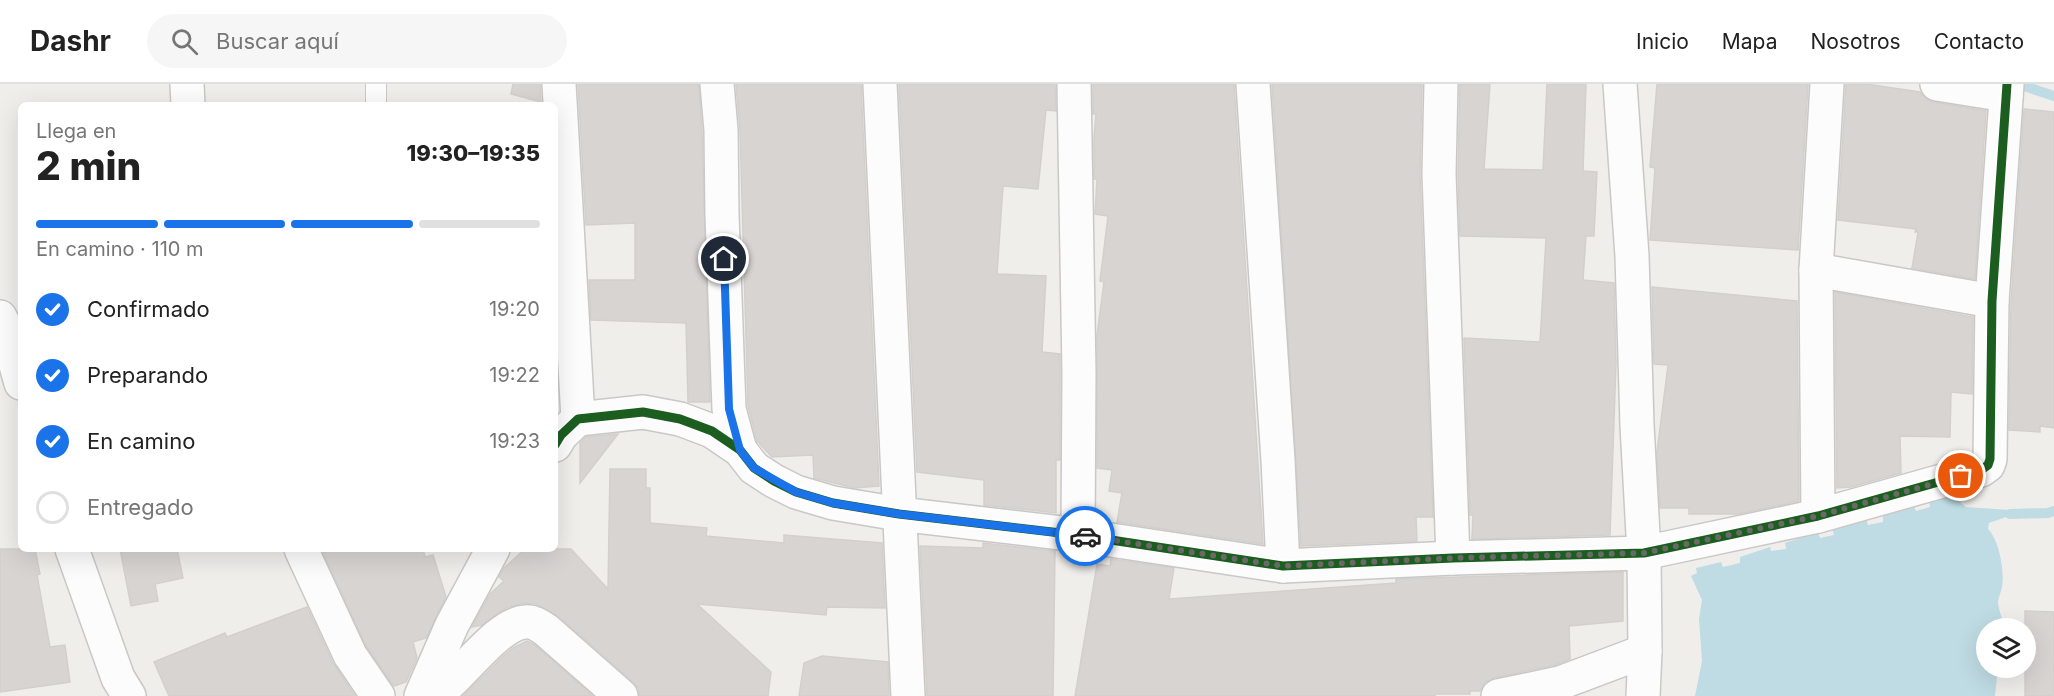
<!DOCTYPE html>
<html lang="es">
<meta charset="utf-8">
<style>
:root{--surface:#fff;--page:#f6f6f6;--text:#222;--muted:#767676;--line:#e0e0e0;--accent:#1a73e8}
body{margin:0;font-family:Inter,sans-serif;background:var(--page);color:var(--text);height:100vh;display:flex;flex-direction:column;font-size:22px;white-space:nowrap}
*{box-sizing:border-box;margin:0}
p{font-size:20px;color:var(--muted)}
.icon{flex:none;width:33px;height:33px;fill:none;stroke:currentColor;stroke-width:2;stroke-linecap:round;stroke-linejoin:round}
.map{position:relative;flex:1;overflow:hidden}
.sheet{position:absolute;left:18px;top:18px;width:540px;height:450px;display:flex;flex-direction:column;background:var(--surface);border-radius:9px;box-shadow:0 6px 24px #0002}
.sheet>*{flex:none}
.fabs{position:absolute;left:1976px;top:534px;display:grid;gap:12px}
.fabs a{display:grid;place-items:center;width:60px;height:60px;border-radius:50%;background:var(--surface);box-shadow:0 6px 24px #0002;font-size:30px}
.pin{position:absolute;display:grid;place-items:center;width:51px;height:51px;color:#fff;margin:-26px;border:3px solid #fff;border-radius:50%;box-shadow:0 2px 6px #0007}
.courier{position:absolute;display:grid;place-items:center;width:60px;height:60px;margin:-30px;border:4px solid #1a73e8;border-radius:50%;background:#fff;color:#222;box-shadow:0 2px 8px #0007}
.summary em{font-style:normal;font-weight:800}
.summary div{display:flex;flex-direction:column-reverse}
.summary{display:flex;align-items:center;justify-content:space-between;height:102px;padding:0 18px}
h1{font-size:39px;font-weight:800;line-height:45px}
.bar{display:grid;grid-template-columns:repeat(4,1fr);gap:9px 6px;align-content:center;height:72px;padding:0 18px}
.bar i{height:8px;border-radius:4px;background:var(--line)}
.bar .on{background:var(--accent)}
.bar p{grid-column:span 4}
ol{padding:0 18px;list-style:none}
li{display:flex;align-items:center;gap:18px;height:66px}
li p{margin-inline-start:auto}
li .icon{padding:6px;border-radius:50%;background:var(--accent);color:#fff;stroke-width:4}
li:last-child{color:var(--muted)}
li i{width:33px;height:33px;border:3px solid var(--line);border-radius:50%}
header{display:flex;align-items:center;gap:36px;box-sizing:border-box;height:84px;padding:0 30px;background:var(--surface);border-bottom:2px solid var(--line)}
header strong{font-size:28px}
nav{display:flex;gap:33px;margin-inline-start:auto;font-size:21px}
.search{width:420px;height:54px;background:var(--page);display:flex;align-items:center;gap:15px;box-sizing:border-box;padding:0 21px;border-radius:33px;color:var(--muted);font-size:22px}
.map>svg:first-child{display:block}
.water{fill:#bfdbe3}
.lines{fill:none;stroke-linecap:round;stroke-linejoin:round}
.stream{stroke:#bfdbe3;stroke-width:10}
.building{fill:#d7d4d2;stroke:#d3d0cc;stroke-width:1.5}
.service-casing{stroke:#c9c8c7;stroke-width:22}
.minor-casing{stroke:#c9c8c7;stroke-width:36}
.service{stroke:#fdfcfc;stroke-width:20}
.minor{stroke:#fdfcfc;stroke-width:33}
.cycleway-casing{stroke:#fff;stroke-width:13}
.cycleway{stroke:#1b5e20;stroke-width:9}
.done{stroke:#6a6968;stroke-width:6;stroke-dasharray:0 10.8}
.route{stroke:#1a73e8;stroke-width:8}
</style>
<header>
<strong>Dashr</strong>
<div class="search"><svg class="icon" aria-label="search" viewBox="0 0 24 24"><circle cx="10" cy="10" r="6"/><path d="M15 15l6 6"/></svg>Buscar aquí</div>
<nav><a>Inicio</a><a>Mapa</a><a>Nosotros</a><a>Contacto</a></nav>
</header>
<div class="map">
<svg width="2054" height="612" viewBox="0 0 2054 612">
<rect width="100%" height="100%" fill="#f0eeeb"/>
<path class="water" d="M1950 410 1966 423 2010 426 2009 432 1989 439 1988 445C1999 456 2005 487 2002 503 2001 508 1999 512 1998 517 1998 525 2003 536 2005 544H1986V584H1998L1995 612H1695L1702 577 1699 535 1702 516 1691 492 1697 489 1696 484 1721 478 1723 483 1740 479V473L1770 463 1771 467 1786 465 1785 459 1818 448 1820 454 1834 451 1832 444 1866 435 1868 441 1883 438V430L1913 421 1916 427 1930 423 1929 416Z"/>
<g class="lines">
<g class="stream">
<polyline points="2021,1 2054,12"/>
<polyline points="2010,430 2048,429 2054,427"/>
</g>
</g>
<g class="building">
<polygon points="513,0 540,0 541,18 511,10"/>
<polygon points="578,0 699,0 702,47 710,318 688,318 686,239 591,236 589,196 635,196 635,139 586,141"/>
<polygon points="736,0 861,0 879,402 854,404 814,394 813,371 772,373 757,357 748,322 740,46"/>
<polygon points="899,0 1055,0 1056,27 1046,26 1038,105 1003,102 997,190 1046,192 1042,268 1060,270 1060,376 1056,376 1056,429 984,421 984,396 917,388"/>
<polygon points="1093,0 1234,0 1263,460 1117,438 1122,409 1109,407 1112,386 1097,384 1097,251 1104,198 1100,197 1108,132 1095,130 1097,95 1094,95 1094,54 1096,30 1093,30"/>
<polygon points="1272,0 1422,0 1420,91 1433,433 1416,433 1417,457 1301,462"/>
<polygon points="1460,0 1490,0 1484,85 1543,86 1547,0 1586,0 1583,87 1597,88 1594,152 1586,152 1583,196 1614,199 1616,279 1610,451 1472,455 1473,431 1470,431 1464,254 1540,258 1546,154 1460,152 1458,90"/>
<polygon points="1657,0 1808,0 1798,166 1650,156 1655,84 1650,83"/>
<polygon points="1846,0 1866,0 1920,8 1926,15 1933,18 1986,27 1975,195 1912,184 1918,148 1915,148 1916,145 1838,136"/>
<polygon points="2024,25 2054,28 2054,344 2040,342 2040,348 2009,346 2011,218"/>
<polygon points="1652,203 1797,217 1799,417 1738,430 1689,430 1689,424 1660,424 1657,368 1668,281 1654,280"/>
<polygon points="1835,208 1973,233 1972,310 1951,308 1950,353 1900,352 1901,389 1851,403 1837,404"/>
<polygon points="618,350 580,399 580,359 586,353"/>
<polygon points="610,385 646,385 646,404 650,404 650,439 707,444 706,452 784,459 784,451 882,459 885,524 827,523 826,531 697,520 771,588 768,612 639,612 639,605 633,598 558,532 536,520 524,519 508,523 482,541 472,543 490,510 504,497 499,493 504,484 525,465 571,465 608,505"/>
<polygon points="983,459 1055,467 1053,612 927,612 920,462 983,464"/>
<polygon points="0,465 35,465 40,490 37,491 50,563 65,561 70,598 0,608"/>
<polygon points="120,465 177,465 183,494 155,500 158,517 131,522"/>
<polygon points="340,465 423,465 425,473 433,471 446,513 426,554 413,558 417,574 406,598 394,602 366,562 323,469"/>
<polygon points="1111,475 1174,484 1169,515 1396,499 1396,495 1623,488 1623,537 1569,542 1570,575 1555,581 1494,594 1485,598 1480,607 1470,607 1470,610 1435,610 1435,612 1075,612 1097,480 1110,482"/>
<polygon points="307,523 333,579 355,612 169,612 154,578 225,549 227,553"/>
<polygon points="2025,527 2054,528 2054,612 2025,612"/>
<polygon points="527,557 535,561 593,612 463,612 503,572 513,564"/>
<polygon points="822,572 888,578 889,612 799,612 804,579"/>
</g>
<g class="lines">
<defs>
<polyline id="service" points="376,0 376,21"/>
<g id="minor">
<polyline points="187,0 188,21"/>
<polyline points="559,0 578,335"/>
<polyline points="717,0 721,46 722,131 729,325 740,366"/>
<polyline points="880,0 908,612"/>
<polyline points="1074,0 1079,289 1078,451"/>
<polyline points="1253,0 1278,376 1283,482"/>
<polyline points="1441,0 1439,90 1453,474"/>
<polyline points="1620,0 1632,172 1637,341 1644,469 1645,567 1643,612"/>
<polyline points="1937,0 2006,11"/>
<polyline points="1816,186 1992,217"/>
<polyline points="0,233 5,243 21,299"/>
<polyline points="555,361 561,351 578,335 643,328 680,335 712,347 740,366 754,384 774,397 796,408 833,419 899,430 1078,451 1283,482 1453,474 1644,469 1818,432 1981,386 1988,381 1990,375 1992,217 2007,0"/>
<polyline points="1818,432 1816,186 1827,0"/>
<polyline points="72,465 118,594 129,612"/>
<polyline points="301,465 350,571 378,612"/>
<polyline points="421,612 452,541 493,465"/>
<path d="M433 612C459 597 496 540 525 538 533 537 540 542 546 546L621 612"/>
<polyline points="1498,612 1560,599 1645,567"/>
</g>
</defs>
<use href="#service" class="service-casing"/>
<use href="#minor" class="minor-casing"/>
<use href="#service" class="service"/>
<use href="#minor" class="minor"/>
<defs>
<polyline id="cycleway" points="555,361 561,351 578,335 643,328 680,335 712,347 740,366 754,384 774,397 796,408 833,419 899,430 1078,451 1283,482 1453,474 1644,469 1818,432 1981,386 1988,381 1990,375 1992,217 2007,0"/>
</defs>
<use href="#cycleway" class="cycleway-casing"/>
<use href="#cycleway" class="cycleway"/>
</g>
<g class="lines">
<polyline class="done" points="1085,452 1283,482 1453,474 1644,469 1818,432 1961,392"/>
<polyline class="route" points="724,175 729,325 740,366 754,384 796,408 833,419 899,430 1085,452"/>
</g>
</svg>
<div class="fabs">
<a><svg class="icon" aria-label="layers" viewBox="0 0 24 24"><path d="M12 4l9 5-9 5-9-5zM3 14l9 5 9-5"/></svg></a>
</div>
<div class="pin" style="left:1961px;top:392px;background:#ea580c"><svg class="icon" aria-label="bag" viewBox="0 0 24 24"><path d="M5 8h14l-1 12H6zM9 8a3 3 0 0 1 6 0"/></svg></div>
<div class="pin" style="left:724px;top:175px;background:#1f2937"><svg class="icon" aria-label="home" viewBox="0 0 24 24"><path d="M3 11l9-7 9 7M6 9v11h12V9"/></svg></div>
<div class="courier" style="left:1085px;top:452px"><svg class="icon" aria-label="car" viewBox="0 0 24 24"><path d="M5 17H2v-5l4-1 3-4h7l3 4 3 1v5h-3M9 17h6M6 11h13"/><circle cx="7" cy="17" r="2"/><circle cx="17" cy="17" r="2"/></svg></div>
<section class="sheet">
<div class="summary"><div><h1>2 min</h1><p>Llega en</p></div><em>19:30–19:35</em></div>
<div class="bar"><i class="on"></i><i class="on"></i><i class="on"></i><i></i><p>En camino · 110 m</p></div>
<ol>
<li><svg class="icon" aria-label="check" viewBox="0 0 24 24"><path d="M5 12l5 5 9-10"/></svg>Confirmado<p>19:20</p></li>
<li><svg class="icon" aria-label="check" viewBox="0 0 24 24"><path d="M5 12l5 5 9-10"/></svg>Preparando<p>19:22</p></li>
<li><svg class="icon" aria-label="check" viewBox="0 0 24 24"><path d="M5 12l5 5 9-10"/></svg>En camino<p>19:23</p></li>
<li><i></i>Entregado</li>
</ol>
</section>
</div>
